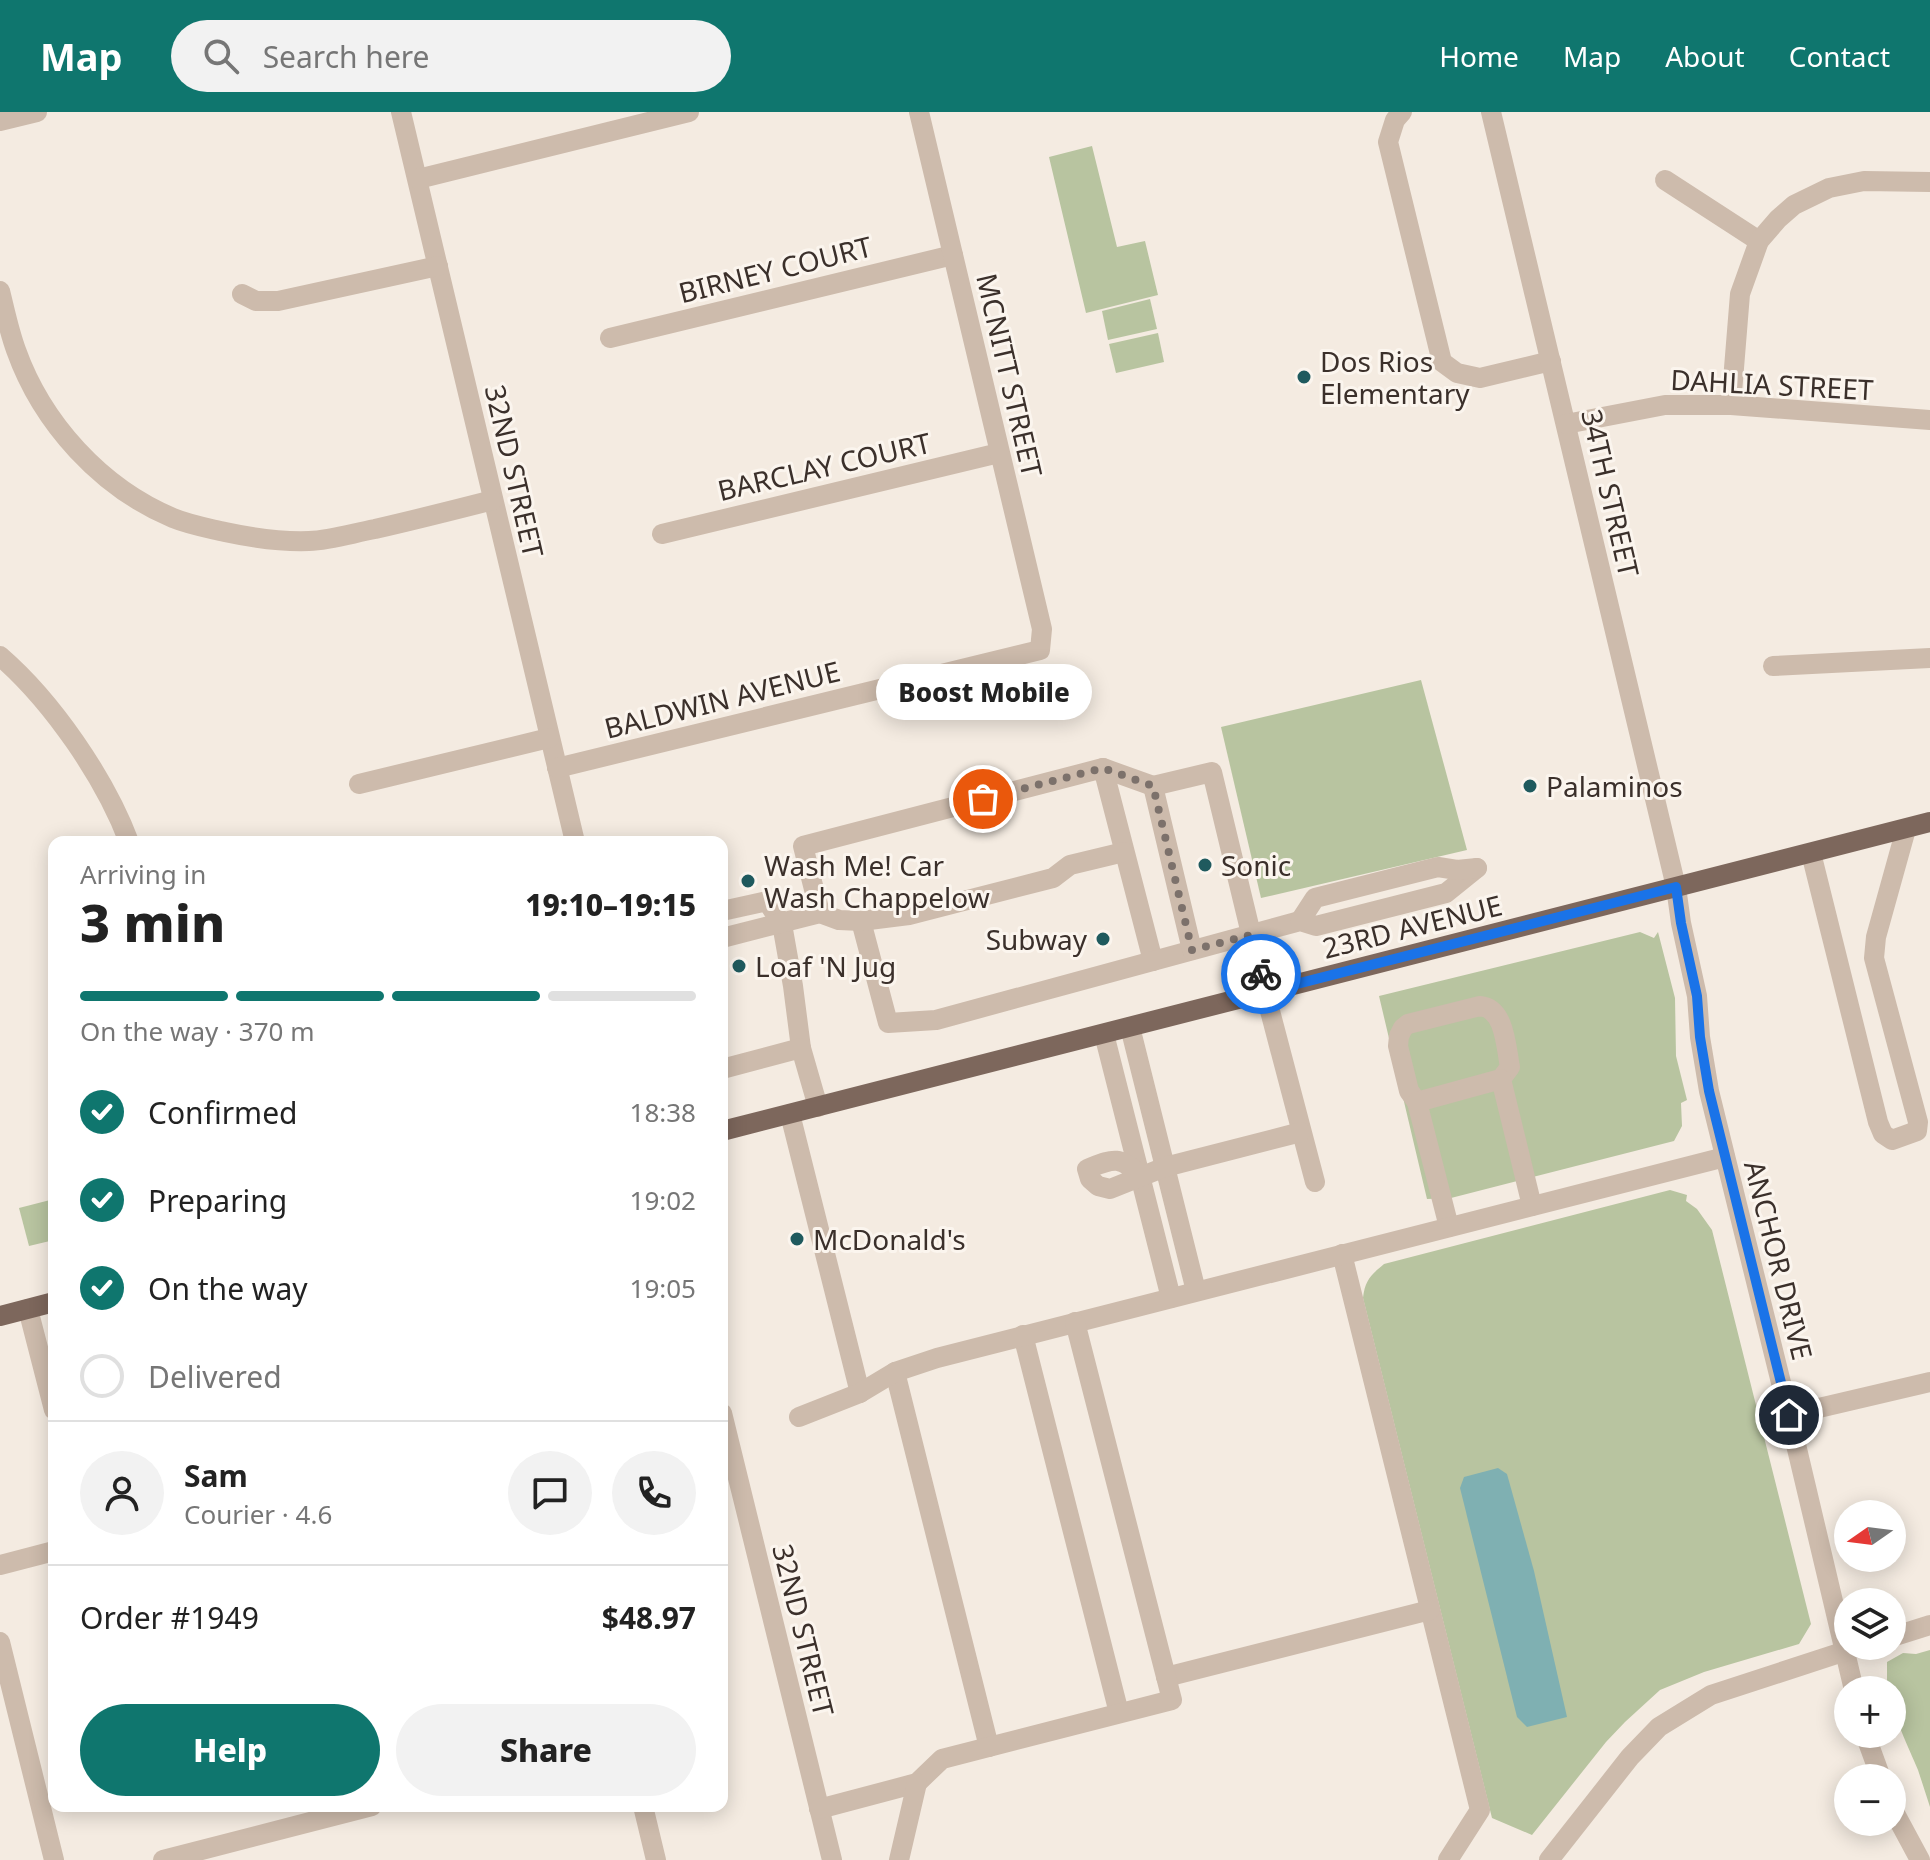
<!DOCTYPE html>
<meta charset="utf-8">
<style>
:root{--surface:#fff;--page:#f2f2f2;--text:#222;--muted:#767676;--line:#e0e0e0;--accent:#0f766e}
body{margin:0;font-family:"Noto Sans",sans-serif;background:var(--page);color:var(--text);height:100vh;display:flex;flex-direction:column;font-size:30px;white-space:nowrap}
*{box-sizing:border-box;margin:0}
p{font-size:26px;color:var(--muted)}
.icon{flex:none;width:44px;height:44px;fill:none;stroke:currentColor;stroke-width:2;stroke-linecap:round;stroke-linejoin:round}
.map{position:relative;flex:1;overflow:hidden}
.drawer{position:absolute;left:48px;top:724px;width:680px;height:976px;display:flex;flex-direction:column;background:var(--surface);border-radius:16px;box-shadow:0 4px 20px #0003}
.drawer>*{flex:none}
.needle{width:52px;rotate:256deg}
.controls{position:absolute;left:1834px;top:1388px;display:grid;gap:16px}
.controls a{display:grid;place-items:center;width:72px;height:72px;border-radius:50%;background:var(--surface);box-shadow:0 4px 20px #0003;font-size:40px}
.pin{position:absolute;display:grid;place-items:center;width:68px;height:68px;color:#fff;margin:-34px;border:4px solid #fff;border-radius:50%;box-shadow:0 2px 8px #0007}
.courier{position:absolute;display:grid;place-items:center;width:80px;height:80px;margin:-40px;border:6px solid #1a73e8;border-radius:50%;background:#fff;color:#222;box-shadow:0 2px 10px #0007}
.bubble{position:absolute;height:56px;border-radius:28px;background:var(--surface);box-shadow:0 4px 20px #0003;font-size:26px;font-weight:800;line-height:56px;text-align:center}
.overview em{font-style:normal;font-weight:800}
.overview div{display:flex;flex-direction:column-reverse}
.overview{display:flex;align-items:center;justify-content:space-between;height:136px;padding:0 32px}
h1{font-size:52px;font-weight:800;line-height:60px}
.bar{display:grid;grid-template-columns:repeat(4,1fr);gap:12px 8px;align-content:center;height:96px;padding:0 32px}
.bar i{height:10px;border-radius:6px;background:var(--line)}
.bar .on{background:var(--accent)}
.bar p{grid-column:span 4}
.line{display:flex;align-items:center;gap:20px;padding:0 32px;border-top:2px solid var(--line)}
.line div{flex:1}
.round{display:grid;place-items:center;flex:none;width:84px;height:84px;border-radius:42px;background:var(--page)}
ol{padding:0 32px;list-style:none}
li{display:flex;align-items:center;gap:24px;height:88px}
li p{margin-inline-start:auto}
li .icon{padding:8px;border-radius:50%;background:var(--accent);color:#fff;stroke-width:4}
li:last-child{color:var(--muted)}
li i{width:44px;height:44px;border:4px solid var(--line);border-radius:50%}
.primary-button{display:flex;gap:16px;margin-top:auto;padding:16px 32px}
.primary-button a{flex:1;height:92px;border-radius:48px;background:var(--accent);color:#fff;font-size:32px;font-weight:800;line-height:92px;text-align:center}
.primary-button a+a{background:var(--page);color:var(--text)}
header{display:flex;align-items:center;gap:48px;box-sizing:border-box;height:112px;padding:0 40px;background:var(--accent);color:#fff}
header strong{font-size:38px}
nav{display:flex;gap:44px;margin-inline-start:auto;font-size:28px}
.search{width:560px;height:72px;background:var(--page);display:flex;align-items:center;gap:20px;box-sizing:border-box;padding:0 28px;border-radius:44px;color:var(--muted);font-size:30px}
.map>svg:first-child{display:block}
.green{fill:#b8c4a0}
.water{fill:#7fb0b2}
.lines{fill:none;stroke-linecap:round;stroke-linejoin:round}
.minor{stroke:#cdbbac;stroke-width:20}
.major{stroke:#7d675c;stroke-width:20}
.done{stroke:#7c716b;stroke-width:8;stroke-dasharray:0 14.4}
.route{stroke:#1a73e8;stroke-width:10}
.poi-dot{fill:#1f5a5e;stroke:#fbf5ee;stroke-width:3}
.labels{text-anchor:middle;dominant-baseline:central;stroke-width:6;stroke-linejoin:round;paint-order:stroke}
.street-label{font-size:28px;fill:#3b302b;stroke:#fbf5ee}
.poi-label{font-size:28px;fill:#3b302b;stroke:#fbf5ee;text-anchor:start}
</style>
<header>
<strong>Map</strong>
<div class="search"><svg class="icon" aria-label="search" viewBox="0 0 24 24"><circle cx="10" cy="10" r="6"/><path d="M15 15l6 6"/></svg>Search here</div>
<nav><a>Home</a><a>Map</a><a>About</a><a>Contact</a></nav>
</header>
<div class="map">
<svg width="1930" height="1748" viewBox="0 0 1930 1748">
<rect width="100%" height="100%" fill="#f4ebe1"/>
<g class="green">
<polygon points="1092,34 1117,135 1145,129 1158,183 1086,201 1049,45"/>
<polygon points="1150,187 1157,217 1108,228 1102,199"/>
<polygon points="1158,221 1164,250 1116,261 1109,232"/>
<polygon points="1421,568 1467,738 1261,786 1221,615"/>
<polygon points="1640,820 1654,826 1658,820 1675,886 1676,944 1687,988 1681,991 1682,1014 1674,1029 1451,1086 1427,1087 1379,884"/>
<path d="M1670 1078 1687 1083 1686 1089 1697 1097 1712 1118 1811 1512 1799 1532 1704 1560 1660 1578 1625 1610 1606 1630 1532 1723 1492 1706 1363 1186C1365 1168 1371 1163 1384 1152Z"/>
<polygon points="54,1087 54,1128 29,1134 19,1096"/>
<path d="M1930 1538V1695C1926 1683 1922 1670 1918 1658 1908 1633 1892 1605 1892 1578H1890L1887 1568V1550L1903 1541 1916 1542Z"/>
</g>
<polygon class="water" points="1498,1356 1507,1362 1534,1459 1567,1605 1527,1615 1517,1605 1460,1376 1464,1365"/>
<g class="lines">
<g class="minor">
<polyline points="401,0 575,730"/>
<polyline points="1402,0 1395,8 1388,30 1442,250 1457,261 1480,266 1551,249"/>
<polyline points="1491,0 1676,775 1681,811 1697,884 1700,925 1709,979 1789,1303 1854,1578"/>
<polyline points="0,9 37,0"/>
<polyline points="418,67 689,0"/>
<polyline points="1665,68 1759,129"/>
<path d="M0 179C5 199 9 219 16 238 42 311 101 376 173 406 190 413 208 416 225 420 253 426 281 430 309 429 332 428 353 421 375 417 414 408 454 398 493 388"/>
<polyline points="242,182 256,189 278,189 438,154"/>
<polyline points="610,226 953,143"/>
<polyline points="1731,293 1740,182 1759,129 1778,107 1794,93 1829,76 1864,69 1930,70"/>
<polyline points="1566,312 1665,293 1731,293 1930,308"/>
<polyline points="662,422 999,341"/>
<path d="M0 544C52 589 105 666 129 730"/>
<polyline points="1773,554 1930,546"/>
<polyline points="557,656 1040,538 1042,517 919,0"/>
<polyline points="1103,656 1153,674"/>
<polyline points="359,672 549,626"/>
<polyline points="1811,741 1878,1010 1883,1022 1892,1028 1917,1019 1918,1010 1874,846 1876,825 1906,717"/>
<polyline points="722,799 767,789 782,812 793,874 801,936"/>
<polyline points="820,801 803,734 1103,656 1153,849"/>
<polyline points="861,809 888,911 936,908 1300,809 1316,814 1446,781 1477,756"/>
<polyline points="1300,809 1315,786 1438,755 1457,758 1477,756"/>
<polyline points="722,826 820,801 839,808 861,809 909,803 1053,766 1070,753 1124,740"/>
<polyline points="1192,838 1153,674 1212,660 1265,880 1315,1070"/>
<polyline points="1130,915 1196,1179"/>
<polyline points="1104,922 1171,1186"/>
<polyline points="722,957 801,936 818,995"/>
<path d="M1417 990 1409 979 1398 934 1399 924 1403 916 1408 912 1480 894C1505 896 1506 935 1510 955L1501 967"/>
<polyline points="790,1002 860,1281"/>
<path d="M1140 1063C1119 1043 1113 1047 1087 1057L1090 1067 1098 1074 1110 1077 1165 1055 1301 1020"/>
<polyline points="1449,1115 1417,990 1501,967 1532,1094"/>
<polyline points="1342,1142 1480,1698 1448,1748"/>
<polyline points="28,1197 54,1298"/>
<polyline points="1023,1223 1119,1601"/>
<polyline points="895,1260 989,1635"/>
<polyline points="722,1301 832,1748"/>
<polyline points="1789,1303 1930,1270"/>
<polyline points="799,1305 860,1281 895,1260 937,1246 1725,1045"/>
<polyline points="0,1453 54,1439"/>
<polyline points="1892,1525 1930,1513"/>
<polyline points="0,1530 54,1748"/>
<polyline points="1166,1565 1430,1498"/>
<polyline points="1865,1622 1881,1666"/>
<polyline points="643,1694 656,1748"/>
<polyline points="1892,1696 1920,1748"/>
<polyline points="819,1697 917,1671 942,1647 1172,1588 1075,1210"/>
<polyline points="163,1748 372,1694"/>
<polyline points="899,1748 917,1671"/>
<polyline points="1549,1748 1630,1645 1659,1615 1711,1583 1861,1534"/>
</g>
<g class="major">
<polyline points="722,1019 1930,710"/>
<polyline points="0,1204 54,1190"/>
</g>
</g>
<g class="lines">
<polyline class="done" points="983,687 1103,656 1153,674 1192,838 1251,823 1261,862"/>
<polyline class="route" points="1261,862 1265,880 1676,775 1681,811 1697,884 1700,925 1709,979 1789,1303"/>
</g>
<g class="poi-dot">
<circle cx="1304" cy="265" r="8"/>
<circle cx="1530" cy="674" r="8"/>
<circle cx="1205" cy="753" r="8"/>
<circle cx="748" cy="769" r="8"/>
<circle cx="1103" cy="827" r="8"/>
<circle cx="739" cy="854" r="8"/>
<circle cx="797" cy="1127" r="8"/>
</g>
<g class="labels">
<g class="street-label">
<text transform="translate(775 157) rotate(-14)">BIRNEY COURT</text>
<text transform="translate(1010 263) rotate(77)">MCNITT STREET</text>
<text transform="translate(1772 272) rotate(3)">DAHLIA STREET</text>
<text transform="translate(824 354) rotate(-13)">BARCLAY COURT</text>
<text transform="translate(515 359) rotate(77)">32ND STREET</text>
<text transform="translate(1611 381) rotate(77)">34TH STREET</text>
<text transform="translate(722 587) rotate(-14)">BALDWIN AVENUE</text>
<text transform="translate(1412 814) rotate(-14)">23RD AVENUE</text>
<text transform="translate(1779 1148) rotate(76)">ANCHOR DRIVE</text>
<text transform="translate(804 1518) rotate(76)">32ND STREET</text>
</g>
<g class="poi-label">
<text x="1320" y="249">Dos Rios<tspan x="1320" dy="32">Elementary</tspan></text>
<text x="1546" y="674">Palaminos</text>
<text x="764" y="753">Wash Me! Car<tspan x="764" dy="32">Wash Chappelow</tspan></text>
<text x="1221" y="753">Sonic</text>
<text x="1087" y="827" text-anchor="end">Subway</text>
<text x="755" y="854">Loaf 'N Jug</text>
<text x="813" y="1127">McDonald's</text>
</g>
</g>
</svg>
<div class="controls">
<a><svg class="needle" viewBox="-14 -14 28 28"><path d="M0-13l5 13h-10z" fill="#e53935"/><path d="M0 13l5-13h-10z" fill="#767676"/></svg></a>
<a><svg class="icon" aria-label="layers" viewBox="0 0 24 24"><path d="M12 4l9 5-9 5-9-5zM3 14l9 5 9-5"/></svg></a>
<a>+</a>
<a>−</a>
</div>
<div class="pin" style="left:983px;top:687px;background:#ea580c"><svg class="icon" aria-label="bag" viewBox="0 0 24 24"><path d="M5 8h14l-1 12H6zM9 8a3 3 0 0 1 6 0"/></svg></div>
<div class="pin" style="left:1789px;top:1303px;background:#1f2937"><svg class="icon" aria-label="home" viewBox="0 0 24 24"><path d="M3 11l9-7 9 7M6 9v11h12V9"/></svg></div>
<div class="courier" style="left:1261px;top:862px"><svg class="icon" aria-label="bike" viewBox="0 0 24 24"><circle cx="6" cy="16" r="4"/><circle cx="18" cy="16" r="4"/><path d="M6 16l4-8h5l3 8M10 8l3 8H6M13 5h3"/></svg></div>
<div class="bubble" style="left:876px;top:552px;width:216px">Boost Mobile</div>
<section class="drawer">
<div class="overview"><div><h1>3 min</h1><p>Arriving in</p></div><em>19:10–19:15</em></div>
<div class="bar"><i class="on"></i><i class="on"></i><i class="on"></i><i></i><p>On the way · 370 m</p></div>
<ol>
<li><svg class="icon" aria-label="check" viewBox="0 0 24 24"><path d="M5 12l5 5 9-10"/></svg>Confirmed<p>18:38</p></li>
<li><svg class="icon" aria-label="check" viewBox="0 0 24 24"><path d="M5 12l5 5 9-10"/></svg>Preparing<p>19:02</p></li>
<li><svg class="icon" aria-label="check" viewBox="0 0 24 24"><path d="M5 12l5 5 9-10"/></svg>On the way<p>19:05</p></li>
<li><i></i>Delivered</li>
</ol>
<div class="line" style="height:144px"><a class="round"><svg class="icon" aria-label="person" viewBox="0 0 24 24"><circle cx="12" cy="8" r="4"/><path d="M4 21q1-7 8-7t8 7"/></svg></a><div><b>Sam</b><p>Courier · 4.6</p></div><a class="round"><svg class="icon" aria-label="chat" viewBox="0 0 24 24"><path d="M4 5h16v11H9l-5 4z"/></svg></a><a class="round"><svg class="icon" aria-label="phone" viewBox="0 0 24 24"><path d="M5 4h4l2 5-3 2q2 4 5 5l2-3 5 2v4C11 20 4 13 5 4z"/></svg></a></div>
<div class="line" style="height:104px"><div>Order #1949</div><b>$48.97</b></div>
<div class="primary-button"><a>Help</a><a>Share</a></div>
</section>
</div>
